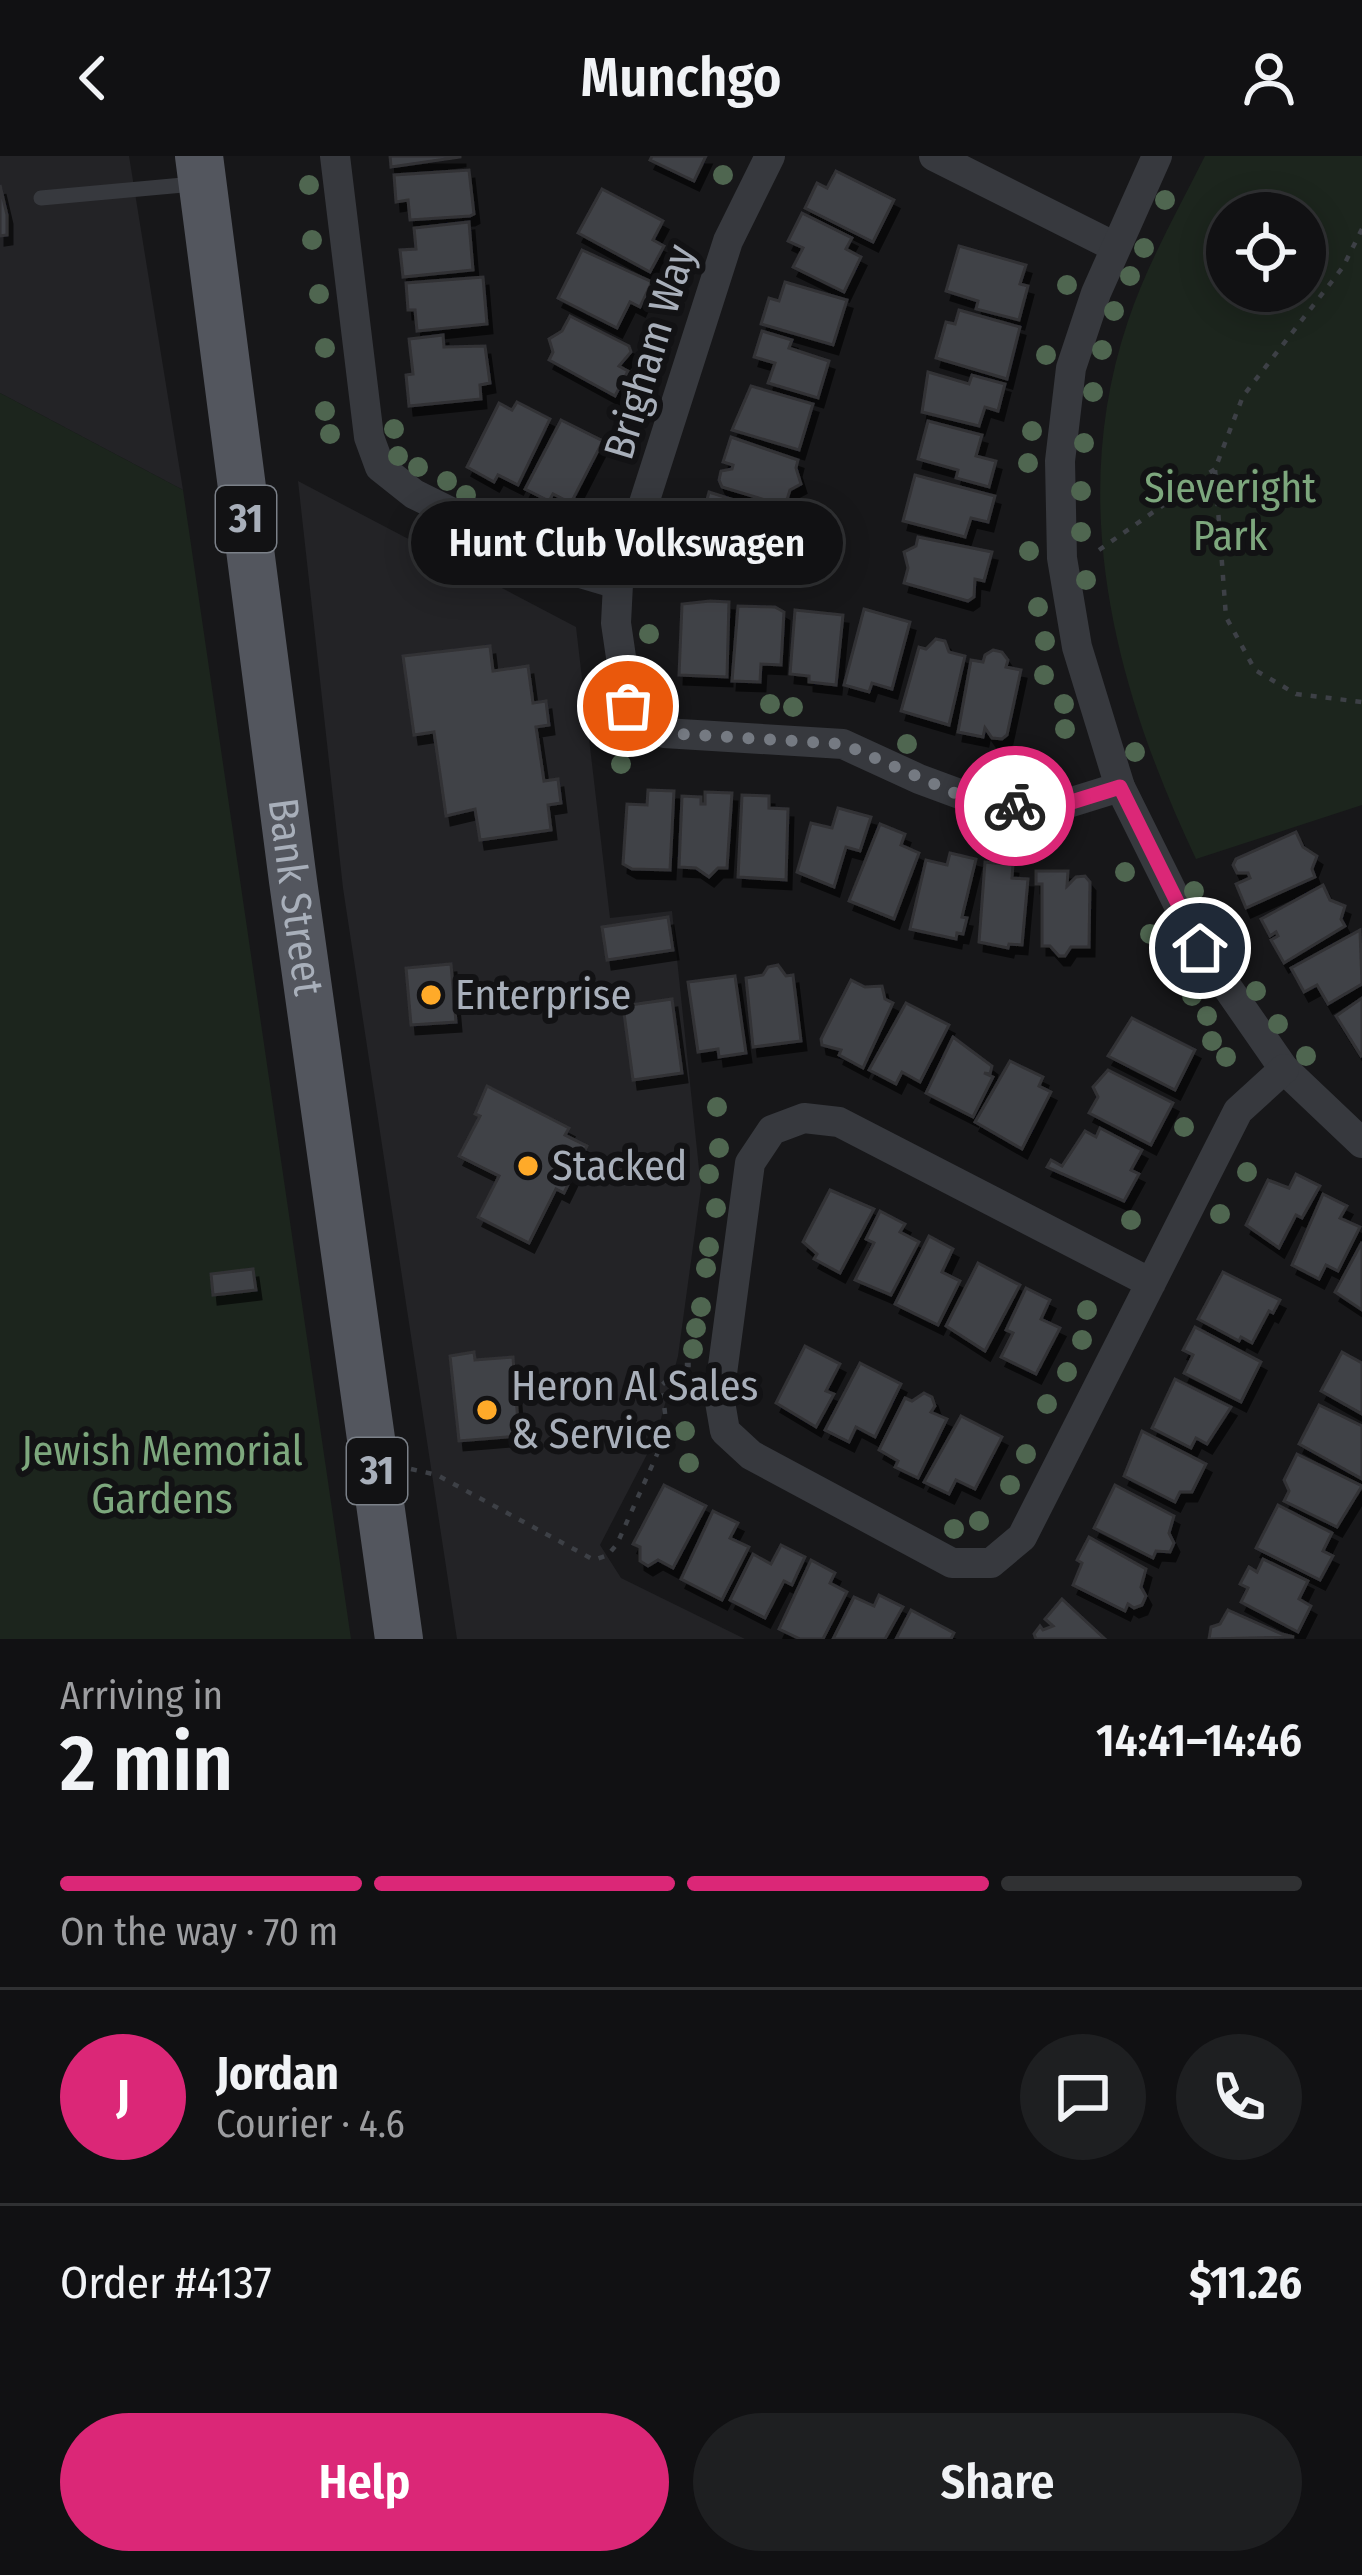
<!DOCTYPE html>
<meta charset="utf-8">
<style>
:root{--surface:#111113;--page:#1e1f21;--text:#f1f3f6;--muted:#9c9da0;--line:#303133;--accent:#db2777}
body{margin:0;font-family:"Fira Sans Condensed",sans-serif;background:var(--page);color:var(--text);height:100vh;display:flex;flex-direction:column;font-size:45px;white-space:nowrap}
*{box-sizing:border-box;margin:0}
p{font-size:39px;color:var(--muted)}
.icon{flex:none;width:66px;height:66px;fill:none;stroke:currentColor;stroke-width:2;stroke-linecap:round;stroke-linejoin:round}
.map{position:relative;height:1483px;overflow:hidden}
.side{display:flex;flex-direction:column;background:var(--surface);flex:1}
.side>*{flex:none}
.fabs{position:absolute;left:1206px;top:36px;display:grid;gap:24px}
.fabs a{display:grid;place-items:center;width:120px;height:120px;border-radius:50%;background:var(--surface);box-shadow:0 6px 30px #0003,0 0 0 3px var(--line);font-size:60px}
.pin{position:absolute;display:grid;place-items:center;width:102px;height:102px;color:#fff;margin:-51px;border:6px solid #fff;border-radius:50%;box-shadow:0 3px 12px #0007}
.courier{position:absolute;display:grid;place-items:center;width:120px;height:120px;margin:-60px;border:9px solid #db2777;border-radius:50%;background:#fff;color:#222;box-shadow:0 3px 15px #0007}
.bubble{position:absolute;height:84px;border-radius:42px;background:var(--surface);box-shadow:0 6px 30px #0003,0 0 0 3px var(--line);font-size:39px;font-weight:600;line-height:84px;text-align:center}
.overview em{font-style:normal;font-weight:600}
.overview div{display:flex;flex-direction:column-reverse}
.overview{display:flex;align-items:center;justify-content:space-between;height:204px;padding:0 60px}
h1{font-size:78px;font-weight:600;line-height:90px}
.bar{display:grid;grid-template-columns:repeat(4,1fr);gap:18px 12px;align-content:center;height:144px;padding:0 60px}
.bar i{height:15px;border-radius:9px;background:var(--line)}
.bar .on{background:var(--accent)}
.bar p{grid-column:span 4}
.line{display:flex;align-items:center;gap:30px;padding:0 60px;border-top:3px solid var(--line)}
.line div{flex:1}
.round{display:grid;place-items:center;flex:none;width:126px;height:126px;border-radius:63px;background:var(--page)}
.button{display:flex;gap:24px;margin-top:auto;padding:24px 60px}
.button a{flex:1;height:138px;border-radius:72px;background:var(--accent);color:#fff;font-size:48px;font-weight:600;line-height:138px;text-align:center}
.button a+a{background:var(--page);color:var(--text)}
header{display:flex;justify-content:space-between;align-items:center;height:156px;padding:0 60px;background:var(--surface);font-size:54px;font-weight:600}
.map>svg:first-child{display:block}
.built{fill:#232326}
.green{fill:#1c251d;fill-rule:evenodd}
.building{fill:#414246;stroke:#313135;stroke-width:3;filter:url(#shadow)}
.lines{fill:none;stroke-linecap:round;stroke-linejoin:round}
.path{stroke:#3d4046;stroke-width:4.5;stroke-dasharray:6 9;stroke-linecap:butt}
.lane{stroke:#37393e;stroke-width:15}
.street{stroke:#37393e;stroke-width:30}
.primary{stroke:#53565e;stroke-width:48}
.tree{fill:#4f6650}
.done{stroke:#757a82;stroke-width:12;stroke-dasharray:0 21.6}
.route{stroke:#db2777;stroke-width:15}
.poi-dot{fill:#ffaa29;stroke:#121214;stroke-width:4.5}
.labels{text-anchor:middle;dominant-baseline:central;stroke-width:12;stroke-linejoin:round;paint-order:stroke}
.shield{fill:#121214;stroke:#7b8088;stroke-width:3}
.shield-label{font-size:39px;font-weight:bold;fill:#a8afba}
.street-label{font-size:42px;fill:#a8afba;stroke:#121214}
.park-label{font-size:42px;fill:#7da77d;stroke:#121214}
.poi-label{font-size:42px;fill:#a8afba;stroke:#121214;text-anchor:start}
</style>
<header><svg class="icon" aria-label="back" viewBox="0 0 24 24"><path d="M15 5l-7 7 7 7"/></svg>Munchgo<svg class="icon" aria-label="person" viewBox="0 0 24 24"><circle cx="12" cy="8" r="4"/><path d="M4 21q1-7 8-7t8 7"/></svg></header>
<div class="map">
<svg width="1362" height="1483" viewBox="0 0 1362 1483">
<defs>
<filter id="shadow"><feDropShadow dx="5" dy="9" stdDeviation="0" flood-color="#0009"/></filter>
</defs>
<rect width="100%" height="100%" fill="#171719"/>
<g class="built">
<polygon points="0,0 129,0 183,334 0,237"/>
<polygon points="298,325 576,471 610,762 672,755 701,1032 678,1200 656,1281 600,1389 621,1422 745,1483 457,1483 343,732"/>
</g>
<g class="green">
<path d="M1205 0H1362V649L1196 703C1116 534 1066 348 1128 165 1147 108 1178 54 1205 0ZM1227 57H1305V135H1227Z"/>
<polygon points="0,237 183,334 351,1483 0,1483"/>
</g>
<g class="building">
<polygon points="390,0 460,0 460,1 391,11"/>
<polygon points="652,0 706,0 694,25 650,4"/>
<polygon points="469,14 474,58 470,60 410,64 408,44 396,46 394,19"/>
<polygon points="836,15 894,44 873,86 805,52 817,27 827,32"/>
<polygon points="0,29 7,59 7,79 0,80"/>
<polygon points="602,33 663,65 653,84 664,90 650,116 578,77"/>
<polygon points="802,57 852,82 846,93 861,101 844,136 793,111 803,92 788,85"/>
<polygon points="469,66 473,114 403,121 400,94 416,93 414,72"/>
<polygon points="959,90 1026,109 1020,128 1028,130 1019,164 976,153 978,145 946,135"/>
<polygon points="582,94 652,126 640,151 630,146 617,172 558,142"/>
<polygon points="483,121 487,168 417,175 415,154 408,154 406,127"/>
<polygon points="785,126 847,144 833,189 761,168 769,142 779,145"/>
<polygon points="959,154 1020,171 1007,223 936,202 946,166 955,168"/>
<polygon points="570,160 629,190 631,196 619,210 628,215 615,240 549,204 553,196 549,183 562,175"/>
<polygon points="762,175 792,184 789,192 829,205 818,242 768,227 775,207 754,201"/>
<polygon points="443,179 444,191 485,190 490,227 480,229 481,243 409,250 406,219 413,218 409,183"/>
<polygon points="928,216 969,228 972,219 1005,228 998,255 985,251 979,270 922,256"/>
<polygon points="751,230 813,248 799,294 732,274"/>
<polygon points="517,246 550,263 518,329 498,319 494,326 467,311 499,247 512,254"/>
<polygon points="561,264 603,285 571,347 553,338 549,345 525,333"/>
<polygon points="928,265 982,279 976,300 996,305 989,331 956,322 958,314 918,303"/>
<polygon points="731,281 798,304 796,312 801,328 790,334 785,350 722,331 719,324 721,315 732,313 733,309 723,306"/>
<polygon points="915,319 995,340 988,366 971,362 965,381 903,365"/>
<polygon points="709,336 784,360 770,405 703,384 709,364 702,362"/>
<polygon points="918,381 992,396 984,425 975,423 974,441 968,445 904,427 908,412 904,396 916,390"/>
<polygon points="710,445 729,446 727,521 679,519 682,448"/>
<polygon points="738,450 775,451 784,456 781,509 761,508 760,526 732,525"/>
<polygon points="864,453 910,466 892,533 872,527 869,536 844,529"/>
<polygon points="795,454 843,459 836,529 809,526 809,520 790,518"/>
<polygon points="936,483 945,485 949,496 965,500 949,569 901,555 919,491 926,493"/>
<polygon points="490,490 493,515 528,510 533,547 546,545 549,569 536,571 544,625 558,623 561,647 548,649 551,674 480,684 475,653 446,660 434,576 414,579 403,500"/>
<polygon points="993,494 1002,496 1008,504 1006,511 1021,514 1007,579 1002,583 992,582 985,572 983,581 958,576 971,504 983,506 985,499"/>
<polygon points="648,634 674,635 670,714 632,713 623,708 627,648 647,649"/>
<polygon points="705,636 732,637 727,712 718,712 709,721 696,712 679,711 682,640 701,641 701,648 705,648"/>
<polygon points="742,639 769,640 769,652 788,653 786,724 738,721"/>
<polygon points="838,652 871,661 860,695 846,691 834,731 797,716 811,667 832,672"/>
<polygon points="880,668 905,678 901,689 919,697 894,763 849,745"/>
<polygon points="1296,676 1303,691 1317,700 1312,713 1315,721 1246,752 1236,728 1250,722 1248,717 1237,717 1233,709 1236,703"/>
<polygon points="950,697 976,703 962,761 967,762 963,778 957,777 956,783 910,773 926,704 947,709"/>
<polygon points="985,706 1013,709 1012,722 1028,723 1022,789 1009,788 1008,792 979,786"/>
<polygon points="1036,715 1068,715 1067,730 1076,721 1085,720 1090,726 1089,791 1071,791 1065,800 1059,800 1050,790 1042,790 1042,728 1036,728"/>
<polygon points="1323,729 1330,744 1345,750 1341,763 1345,770 1284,807 1271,784 1278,780 1276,776 1270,780 1261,763"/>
<polygon points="668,761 673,794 607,804 602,771"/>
<polygon points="1360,774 1362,828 1328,848 1317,829 1304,836 1291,812"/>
<polygon points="451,808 456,866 411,869 406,812"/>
<polygon points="778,809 786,820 793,819 801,885 753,891 746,822 763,819 768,811"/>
<polygon points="735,820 746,897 719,901 718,893 698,896 688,826"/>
<polygon points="851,824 865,831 882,830 885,843 893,847 863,912 839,899 841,894 822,889 821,883"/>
<polygon points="1362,842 1362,899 1361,900 1336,860"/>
<polygon points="672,843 682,917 633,924 623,850"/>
<polygon points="906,847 949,869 920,926 902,916 896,928 869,914"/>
<polygon points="1132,862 1195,894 1175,934 1108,900"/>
<polygon points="953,881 992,910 990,918 984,917 993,921 973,961 926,937"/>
<polygon points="1010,905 1043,921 1039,930 1051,936 1022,993 975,966"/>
<polygon points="1108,914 1173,947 1151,989 1089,957 1098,941 1093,931"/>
<polygon points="487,930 569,972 565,979 587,990 564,1037 556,1033 529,1087 478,1061 499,1020 459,1000 480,960 475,958"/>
<polygon points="1100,972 1142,994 1131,1014 1139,1018 1124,1045 1047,1011 1051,1004 1062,1010 1085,975 1096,981"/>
<polygon points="1296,1018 1320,1030 1302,1062 1296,1059 1279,1092 1246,1069 1268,1024 1289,1032"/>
<polygon points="830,1034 874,1053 840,1117 814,1103 817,1098 803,1086"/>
<polygon points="1323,1038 1347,1050 1340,1062 1360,1071 1338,1115 1326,1109 1319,1123 1292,1109"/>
<polygon points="880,1055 905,1068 900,1076 919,1086 891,1139 855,1124 874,1087 866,1083"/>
<polygon points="929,1080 953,1093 942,1116 960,1125 938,1169 895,1148"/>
<polygon points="1362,1086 1362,1154 1335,1136"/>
<polygon points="978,1107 1020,1129 985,1195 946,1170"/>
<polygon points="253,1113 256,1134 213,1139 211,1118"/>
<polygon points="1223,1116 1280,1144 1273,1157 1269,1155 1252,1187 1241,1181 1239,1185 1198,1163"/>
<polygon points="1026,1132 1050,1144 1041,1163 1060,1172 1036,1218 1001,1201 1013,1177 1006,1174"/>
<polygon points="1195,1171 1261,1206 1241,1246 1184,1217 1193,1199 1183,1194"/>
<polygon points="805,1190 840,1208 826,1235 834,1238 816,1271 776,1247"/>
<polygon points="474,1196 475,1204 513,1201 519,1280 459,1285 450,1200"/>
<polygon points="1342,1196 1362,1207 1362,1258 1321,1235"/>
<polygon points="860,1207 901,1228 875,1281 856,1271 849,1286 825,1274"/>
<polygon points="1175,1223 1231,1251 1207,1288 1196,1282 1191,1292 1152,1272"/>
<polygon points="924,1237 932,1241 935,1250 931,1256 947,1263 918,1322 895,1311 898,1305 879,1294 905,1242 912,1245"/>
<polygon points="1319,1249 1362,1270 1362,1323 1299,1288"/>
<polygon points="961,1260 1002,1281 975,1333 956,1324 949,1338 924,1326"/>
<polygon points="1142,1275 1206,1308 1192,1336 1180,1336 1175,1346 1124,1320"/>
<polygon points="1297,1298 1362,1330 1337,1371 1284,1345 1289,1335 1284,1324"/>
<polygon points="664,1329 706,1350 673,1412 658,1404 648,1410 640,1405 640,1391 633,1388"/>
<polygon points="1115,1329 1174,1360 1169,1377 1174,1387 1170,1396 1156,1395 1153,1402 1094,1372"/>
<polygon points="1278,1349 1332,1377 1323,1395 1333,1400 1320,1424 1256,1392"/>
<polygon points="713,1355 738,1367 730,1382 749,1391 722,1444 681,1423"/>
<polygon points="1089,1381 1146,1413 1141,1431 1146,1440 1142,1449 1134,1452 1128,1448 1125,1455 1073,1429 1082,1407 1077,1404"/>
<polygon points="781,1389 805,1401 792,1429 784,1425 765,1462 730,1444 753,1398 771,1408"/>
<polygon points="1263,1403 1308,1425 1299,1443 1311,1450 1298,1476 1241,1446 1248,1432 1240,1428 1249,1411 1257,1416"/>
<polygon points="811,1404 835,1417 830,1427 847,1436 823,1483 800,1483 779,1473"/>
<polygon points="879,1439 903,1451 885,1483 833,1483 854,1441 874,1450"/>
<polygon points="1062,1443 1105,1483 1036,1483 1034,1478 1040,1470 1043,1474 1053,1470 1045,1463"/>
<polygon points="911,1454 954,1477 951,1483 896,1483"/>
<polygon points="1228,1454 1282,1478 1294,1481 1209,1483 1211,1471 1220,1468"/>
</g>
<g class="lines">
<g class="path">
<polyline points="1362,73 1343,111 1243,240 1215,313 1226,461 1255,514 1296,538 1362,546"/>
<polyline points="1099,394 1215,313"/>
<polyline points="411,1313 437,1319 594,1404 608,1399 617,1388 667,1276 662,1229 683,1209 694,1209"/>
</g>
<polyline class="lane" points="41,42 194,28"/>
<g class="street">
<polyline points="335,0 369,281 380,311 414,338 564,412 618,428"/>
<polyline points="770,0 728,85 618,428 616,467 628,549 664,577 843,588 919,623 984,647 1049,653 1120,631"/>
<polyline points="934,0 1115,91"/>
<polyline points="1157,0 1096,137 1071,212 1060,305 1062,402 1077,491 1120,631 1200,792 1284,913 1362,987"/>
<polyline points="1151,1127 839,966 804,962 772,974 750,1007 719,1240 725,1275 751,1299 952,1407 991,1407 1022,1381 1238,955 1284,913"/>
</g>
<path class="primary" id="s1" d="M199 0 293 725 399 1483"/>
</g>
<g class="tree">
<circle cx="723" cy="19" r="10"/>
<circle cx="309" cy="29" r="10"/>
<circle cx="1165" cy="44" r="10"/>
<circle cx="312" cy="84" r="10"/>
<circle cx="1144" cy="92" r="10"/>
<circle cx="1130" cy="120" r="10"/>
<circle cx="1067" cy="129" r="10"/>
<circle cx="319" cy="138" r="10"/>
<circle cx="1114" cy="155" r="10"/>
<circle cx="325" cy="192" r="10"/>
<circle cx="1102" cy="194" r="10"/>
<circle cx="1046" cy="199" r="10"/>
<circle cx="1093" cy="236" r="10"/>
<circle cx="325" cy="255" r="10"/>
<circle cx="394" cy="273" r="10"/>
<circle cx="1032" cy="275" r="10"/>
<circle cx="330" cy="278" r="10"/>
<circle cx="1084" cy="287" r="10"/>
<circle cx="398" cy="300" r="10"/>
<circle cx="1028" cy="307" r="10"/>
<circle cx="418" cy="311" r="10"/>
<circle cx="447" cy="325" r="10"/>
<circle cx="1081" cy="335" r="10"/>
<circle cx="466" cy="339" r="10"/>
<circle cx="1081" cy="376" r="10"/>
<circle cx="1029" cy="395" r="10"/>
<circle cx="1086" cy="424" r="10"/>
<circle cx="1038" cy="451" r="10"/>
<circle cx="649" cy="478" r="10"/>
<circle cx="1045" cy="485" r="10"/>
<circle cx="1044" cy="519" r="10"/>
<circle cx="656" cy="524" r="10"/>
<circle cx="770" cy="548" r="10"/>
<circle cx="1064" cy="548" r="10"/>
<circle cx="793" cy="551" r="10"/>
<circle cx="1065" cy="573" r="10"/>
<circle cx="615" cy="585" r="10"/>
<circle cx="907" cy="588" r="10"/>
<circle cx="1135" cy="596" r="10"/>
<circle cx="621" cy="608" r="10"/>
<circle cx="1125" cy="716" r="10"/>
<circle cx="1194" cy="735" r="10"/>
<circle cx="1150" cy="778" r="10"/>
<circle cx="1165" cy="800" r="10"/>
<circle cx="1229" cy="801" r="10"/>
<circle cx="1256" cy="835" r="10"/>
<circle cx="1192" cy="840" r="10"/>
<circle cx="1207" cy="860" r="10"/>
<circle cx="1278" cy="868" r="10"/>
<circle cx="1212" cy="885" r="10"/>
<circle cx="1306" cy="900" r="10"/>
<circle cx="1226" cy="901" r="10"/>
<circle cx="717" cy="951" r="10"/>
<circle cx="1184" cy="971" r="10"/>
<circle cx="719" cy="992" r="10"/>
<circle cx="1247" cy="1016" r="10"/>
<circle cx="709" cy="1018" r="10"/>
<circle cx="716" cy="1052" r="10"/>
<circle cx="1220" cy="1058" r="10"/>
<circle cx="1131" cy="1064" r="10"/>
<circle cx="709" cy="1091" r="10"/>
<circle cx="706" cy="1112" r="10"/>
<circle cx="701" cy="1151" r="10"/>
<circle cx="1087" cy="1154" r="10"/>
<circle cx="696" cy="1172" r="10"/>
<circle cx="1082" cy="1184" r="10"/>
<circle cx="693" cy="1193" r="10"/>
<circle cx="1067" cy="1216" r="10"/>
<circle cx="689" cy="1228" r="10"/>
<circle cx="1047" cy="1248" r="10"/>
<circle cx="685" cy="1275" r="10"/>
<circle cx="1026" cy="1298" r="10"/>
<circle cx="689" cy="1307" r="10"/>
<circle cx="1010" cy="1329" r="10"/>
<circle cx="979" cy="1365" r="10"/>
<circle cx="954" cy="1373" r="10"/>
</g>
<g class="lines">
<polyline class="done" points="628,550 664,577 843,588 957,638 1015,650"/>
<polyline class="route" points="1015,650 1049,653 1120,631 1200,792"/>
</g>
<g class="poi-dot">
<circle cx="431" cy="839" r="12"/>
<circle cx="528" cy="1010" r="12"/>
<circle cx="487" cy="1254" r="12"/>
</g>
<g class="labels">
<g class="shield">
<rect x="216" y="330" width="60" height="66" rx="9"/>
<rect x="347" y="1282" width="60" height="66" rx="9"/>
</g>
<g class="shield-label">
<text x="246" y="363">31</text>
<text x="377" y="1315">31</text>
</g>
<g class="street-label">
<text transform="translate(650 196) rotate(-73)">Brigham Way</text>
<text stroke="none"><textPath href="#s1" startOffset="747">Bank Street</textPath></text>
</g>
<g class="park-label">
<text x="1230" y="332">Sieveright<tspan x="1230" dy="48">Park</tspan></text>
<text x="162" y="1295">Jewish Memorial<tspan x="162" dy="48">Gardens</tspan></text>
</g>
<g class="poi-label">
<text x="455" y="839">Enterprise</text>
<text x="552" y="1010">Stacked</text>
<text x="511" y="1230">Heron Al Sales<tspan x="511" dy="48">&amp; Service</tspan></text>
</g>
</g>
</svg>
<div class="fabs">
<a><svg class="icon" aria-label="locate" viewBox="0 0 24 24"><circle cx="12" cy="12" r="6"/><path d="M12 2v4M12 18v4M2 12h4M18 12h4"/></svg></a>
</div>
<div class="pin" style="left:628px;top:550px;background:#ea580c"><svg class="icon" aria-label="bag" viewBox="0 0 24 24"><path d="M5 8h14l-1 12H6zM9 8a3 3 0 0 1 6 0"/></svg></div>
<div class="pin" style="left:1200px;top:792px;background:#1f2937"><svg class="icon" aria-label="home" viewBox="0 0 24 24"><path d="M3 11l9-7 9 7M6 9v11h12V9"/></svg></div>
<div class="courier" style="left:1015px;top:650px"><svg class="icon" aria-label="bike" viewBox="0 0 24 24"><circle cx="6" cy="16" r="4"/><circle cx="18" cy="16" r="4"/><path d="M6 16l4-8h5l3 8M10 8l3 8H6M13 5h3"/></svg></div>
<div class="bubble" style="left:411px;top:345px;width:432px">Hunt Club Volkswagen</div>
</div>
<section class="side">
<div class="overview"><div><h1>2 min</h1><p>Arriving in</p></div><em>14:41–14:46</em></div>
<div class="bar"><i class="on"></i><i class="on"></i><i class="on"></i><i></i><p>On the way · 70 m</p></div>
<div class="line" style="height:216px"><b class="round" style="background:var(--accent);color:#fff">J</b><div><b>Jordan</b><p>Courier · 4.6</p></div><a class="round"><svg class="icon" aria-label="chat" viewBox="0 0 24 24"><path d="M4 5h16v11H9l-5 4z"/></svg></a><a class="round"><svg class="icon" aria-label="phone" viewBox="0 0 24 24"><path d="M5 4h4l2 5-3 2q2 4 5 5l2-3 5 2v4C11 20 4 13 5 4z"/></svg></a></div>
<div class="line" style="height:156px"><div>Order #4137</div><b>$11.26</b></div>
<div class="button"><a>Help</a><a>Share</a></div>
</section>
